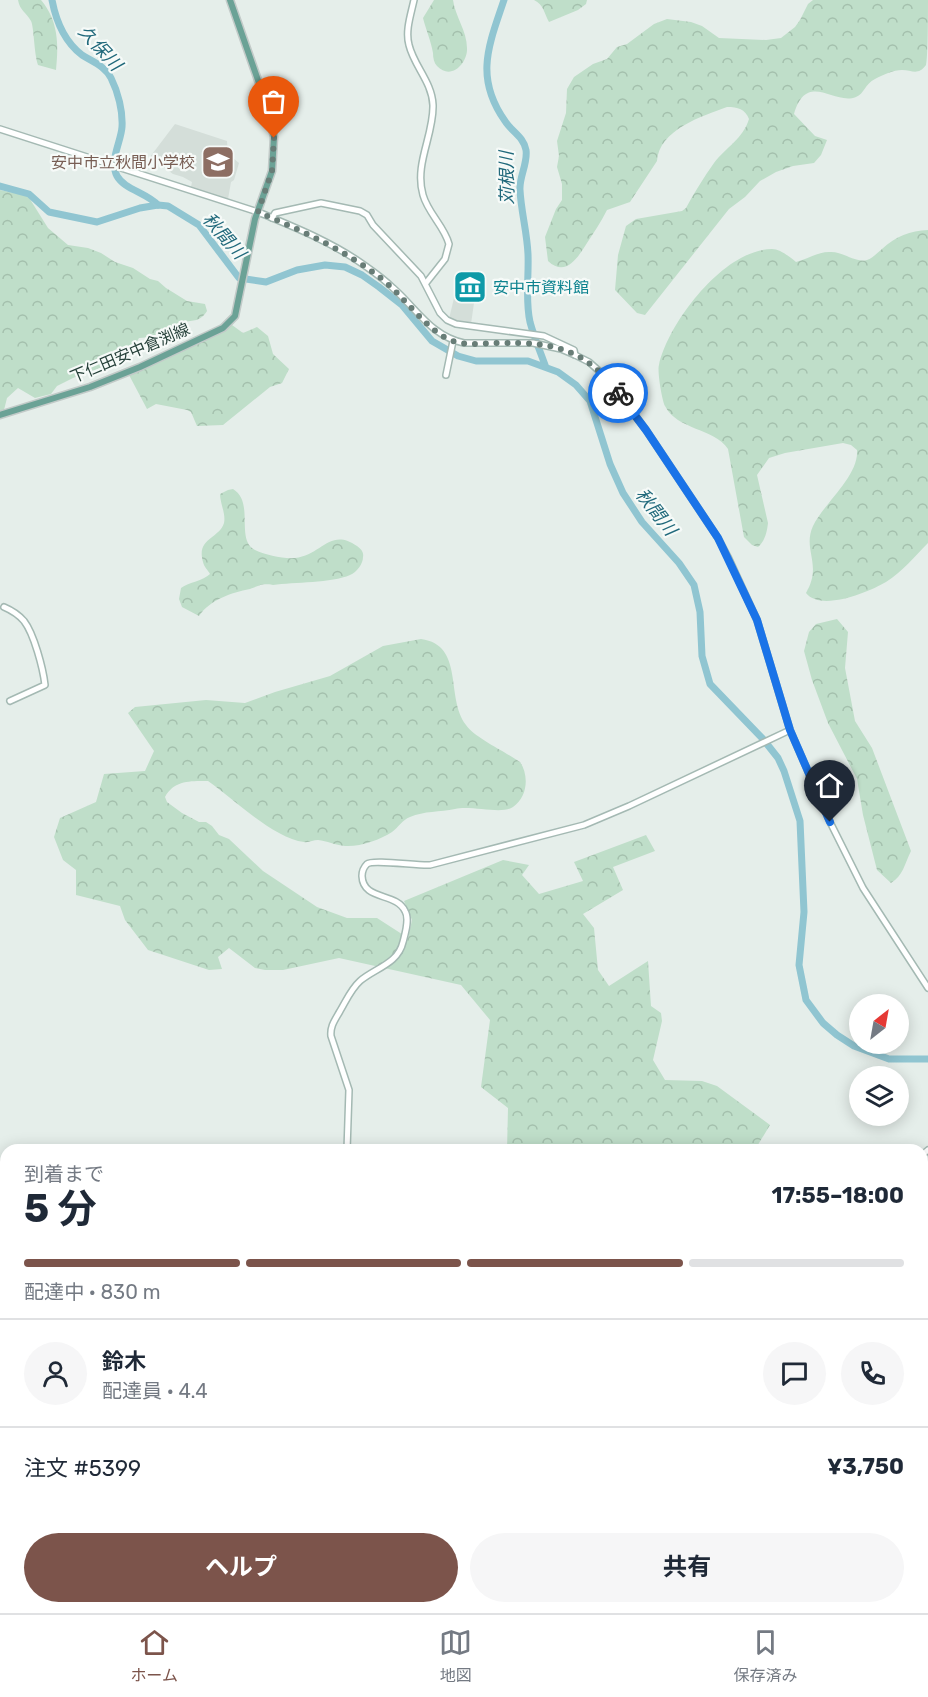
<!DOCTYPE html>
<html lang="ja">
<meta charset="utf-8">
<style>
:root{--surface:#fff;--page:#f6f6f7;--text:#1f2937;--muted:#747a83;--line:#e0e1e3;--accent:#7c544b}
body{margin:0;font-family:Rubik,"Noto Sans JP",sans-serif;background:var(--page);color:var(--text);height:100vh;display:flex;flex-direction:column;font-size:22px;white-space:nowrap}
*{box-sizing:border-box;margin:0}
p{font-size:20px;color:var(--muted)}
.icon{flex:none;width:33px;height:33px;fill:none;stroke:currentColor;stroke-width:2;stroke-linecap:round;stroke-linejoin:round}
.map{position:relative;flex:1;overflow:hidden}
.side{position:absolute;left:0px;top:1144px;width:928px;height:470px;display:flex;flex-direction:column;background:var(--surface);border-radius:18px 18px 0 0;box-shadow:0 3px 15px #0003}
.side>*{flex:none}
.needle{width:39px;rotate:31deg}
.buttons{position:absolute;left:849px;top:994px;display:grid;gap:12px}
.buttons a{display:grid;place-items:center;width:60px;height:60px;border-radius:50%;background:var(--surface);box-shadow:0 3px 15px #0003;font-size:30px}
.pin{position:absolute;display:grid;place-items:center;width:51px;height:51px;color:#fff;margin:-62px -26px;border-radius:50% 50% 50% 0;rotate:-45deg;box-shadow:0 0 6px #0007}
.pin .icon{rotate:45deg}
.courier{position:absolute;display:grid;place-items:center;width:60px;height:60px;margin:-30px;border:4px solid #1a73e8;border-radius:50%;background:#fff;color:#222;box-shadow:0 2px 8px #0007}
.overview em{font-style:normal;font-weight:700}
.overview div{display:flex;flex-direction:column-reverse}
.overview{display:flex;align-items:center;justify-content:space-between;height:102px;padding:0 24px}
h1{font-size:39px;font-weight:700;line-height:45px}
.bar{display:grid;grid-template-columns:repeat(4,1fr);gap:9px 6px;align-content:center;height:72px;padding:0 24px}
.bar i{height:8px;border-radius:4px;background:var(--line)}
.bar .current{background:var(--accent)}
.bar p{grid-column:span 4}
.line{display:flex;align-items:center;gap:15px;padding:0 24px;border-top:2px solid var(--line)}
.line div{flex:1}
.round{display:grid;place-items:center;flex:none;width:63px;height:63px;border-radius:32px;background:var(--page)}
.cta{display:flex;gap:12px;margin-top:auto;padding:12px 24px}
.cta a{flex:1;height:69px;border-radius:36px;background:var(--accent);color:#fff;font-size:24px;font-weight:700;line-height:69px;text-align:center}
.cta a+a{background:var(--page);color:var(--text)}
.menu{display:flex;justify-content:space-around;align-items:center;height:84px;border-top:2px solid var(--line);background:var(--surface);font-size:16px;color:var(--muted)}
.menu a{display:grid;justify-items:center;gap:3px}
.menu .current{color:var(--accent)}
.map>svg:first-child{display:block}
.built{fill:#d4ded9}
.forest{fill:url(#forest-crowns)}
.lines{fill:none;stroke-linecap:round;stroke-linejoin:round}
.stream{stroke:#90c5d1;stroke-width:1.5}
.river{stroke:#90c5d1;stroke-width:7}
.secondary-casing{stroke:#a4b9b3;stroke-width:8}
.primary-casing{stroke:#c2cac8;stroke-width:9}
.secondary{stroke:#fff;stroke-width:5}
.primary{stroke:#6ba296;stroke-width:6}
.done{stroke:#687d77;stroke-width:6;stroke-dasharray:0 10.8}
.route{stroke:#1a73e8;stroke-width:8}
.labels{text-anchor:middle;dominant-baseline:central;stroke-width:4.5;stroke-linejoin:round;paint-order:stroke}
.education-label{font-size:16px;fill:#785e54;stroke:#f6faf8;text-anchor:end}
.culture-label{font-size:16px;fill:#0d838f;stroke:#f6faf8;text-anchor:start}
.street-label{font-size:16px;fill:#254039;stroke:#f6faf8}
.water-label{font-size:18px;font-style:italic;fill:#20697b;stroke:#f6faf8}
</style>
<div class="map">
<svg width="928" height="1613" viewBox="0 0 928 1613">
<defs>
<pattern id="forest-crowns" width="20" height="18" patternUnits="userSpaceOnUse" patternTransform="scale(1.5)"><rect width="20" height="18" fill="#bfdec9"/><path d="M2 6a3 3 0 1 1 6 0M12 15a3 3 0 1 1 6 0" fill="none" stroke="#a4c0ad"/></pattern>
</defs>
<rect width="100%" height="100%" fill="#e5eeea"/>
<g class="built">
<polygon points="175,124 227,141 228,154 239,163 234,180 231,182 228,199 191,187 192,182 183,177 173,174 150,157"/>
<polygon points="454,298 474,303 471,324 449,319"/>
</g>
<g class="forest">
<path d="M18 0H41C58 20 59 44 56 70L38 65C34 53 34 27 31 21 26 12 20 11 18 0Z"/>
<path d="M434 0H453C455 16 467 31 467 48 468 63 451 81 437 66 434 63 433 58 433 53 431 41 426 30 423 18Z"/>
<path d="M534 0H587L586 4 578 10 549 22C544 13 544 5 534 0Z"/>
<path d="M813 0H928C928 11 928 58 926 65 918 76 912 70 902 70 894 70 882 75 875 79 865 84 864 94 856 97 834 106 807 70 794 114L815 136 827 140 821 155 814 163 793 166 776 172 760 181 745 197 729 209 645 315 637 313 615 290 618 255 626 226 636 219 682 211 686 208C694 193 704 177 714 163 726 147 743 139 749 119 745 109 738 107 727 107 702 116 659 130 657 161L630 202 607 210C601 222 594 232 587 243 578 257 566 278 548 261L545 237 556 209 562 200V184L557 167 559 156 557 141 566 113 567 89 574 77 593 64 607 59 617 47 627 44 654 24 667 19 691 22 702 26 719 38 766 40 781 38 795 27 800 20 808 4Z"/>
<path d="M0 190 28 196 48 228 68 245 88 248 101 253 115 262 133 268 150 279 158 281 166 288 187 301 205 304 207 311C200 322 194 320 183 322 165 326 162 337 139 338L125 362 114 363 73 378 57 386 51 394 35 398 18 388 7 398 4 410 0 411Z"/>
<path d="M928 230V543C915 556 902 572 886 582 869 592 821 612 806 593 823 564 802 550 813 526 824 503 859 476 857 450L851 445 843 443 785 453 769 458 757 475 768 523C767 532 765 541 758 547L752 545 744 537 728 449C714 428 677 430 665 406 662 400 657 371 659 365 668 323 724 249 772 249 780 249 790 257 796 262 808 259 819 251 831 252 844 252 855 263 867 260 873 258 877 253 882 249 896 236 910 231 928 230Z"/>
<polygon points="232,325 243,333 257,327 268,336 273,354 289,369 282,383 270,387 223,425 197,426 191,412 187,410 156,404 147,409 129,375"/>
<path d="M233 489C255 502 235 540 255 550 266 555 283 559 295 558 322 555 330 527 357 546 361 549 364 552 363 557 363 564 357 572 350 575 332 583 294 582 273 585 260 583 260 586 250 589 231 593 211 599 199 616L182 607 179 599 181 588C189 582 203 581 210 574 208 570 204 567 203 562 196 538 219 539 224 523 226 514 220 503 220 494L228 490Z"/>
<path d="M837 619 848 632 845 668 855 721 872 748 911 851C905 863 903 876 891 883L877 870 863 815 857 779 828 723 812 680 804 651 809 632 816 624Z"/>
<path d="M421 639C465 645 445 697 466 725 475 738 506 752 520 762 529 775 528 797 513 807 502 815 471 805 455 809 440 812 424 811 410 817 402 820 399 827 392 832 380 840 360 847 345 846 335 845 327 841 318 840 313 840 309 843 304 842 273 838 234 799 208 781 191 781 174 780 165 797L167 802 182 813 199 822H206L212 826 219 835 229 839 263 871 317 907 347 918H377L408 938 412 920 404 901 503 860 529 865 522 875 539 894 583 881 574 862 646 835 655 851 613 867 623 890 583 914 594 928 598 970 609 986 648 961 651 1006 661 1013 662 1021 653 1060 665 1080 702 1081 717 1086 770 1125 756 1148 758 1150H507L508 1108 481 1087 490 1020 461 985 339 958 283 970H265L255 968 229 948 218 957 222 969 209 970 148 950 125 920 120 906 76 895V870L63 860 54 837 60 818 96 802 104 774 145 771 154 751 128 713 135 707 206 700 245 703 275 692 330 676 383 646Z"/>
<polygon points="6,1391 6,1481 0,1483 0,1396"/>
<polygon points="922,1529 928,1529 928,1606 923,1602"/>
<polygon points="192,1608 368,1608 370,1613 189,1613"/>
</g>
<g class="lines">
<polyline class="stream" points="894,1608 896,1613"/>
<g class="river">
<path d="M52 0C56 21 65 42 82 55 93 62 105 66 111 78 118 92 123 111 122 127 121 142 109 161 117 176 124 189 147 193 158 205"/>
<path d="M504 0C489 45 474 77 505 121 511 131 524 137 526 150 528 163 519 177 520 190 521 211 527 232 528 254 529 276 525 300 530 322 534 337 540 351 545 365"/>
<polyline points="0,186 29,194 49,212 97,222 140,208 158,205 168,206 199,225 239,278 266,282 297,270 325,265 345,267 362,275 379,287 402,305 432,341 458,356 476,361 528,361 558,372 576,385 590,401 610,464 623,493 642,522 679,563 694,585 700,612 702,656 710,684 763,739 778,758 784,771 800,821 804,912 799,965 806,1000 823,1023 837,1035 854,1046 889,1059 928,1059"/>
<polyline points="0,1209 6,1205"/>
<polyline points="402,1608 405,1613"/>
</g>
<defs>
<g id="secondary">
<path d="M414 0C411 14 405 31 409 45 414 66 432 82 433 105 434 135 414 164 423 195 428 213 444 226 449 244L445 259 426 283"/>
<path d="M0 129 258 212C294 227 332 242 364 265 374 272 385 280 393 288 417 309 431 336 464 343H533L561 349 575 355 589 362 607 378 646 430 718 538 728 557 757 620 790 730 830 822 863 888 928 988"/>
<polyline points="272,218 275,213 321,203 360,211 367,215 373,225 421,276 440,313 447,320 456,324 544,336 574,350 575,355"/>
<polyline points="446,375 453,341"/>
<path d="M4 607C11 610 18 614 24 621 34 634 43 668 45 685L10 701"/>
<path d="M347 1150 349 1090 331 1036C330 1026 335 1020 340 1011 346 1001 351 989 360 981 375 968 398 964 403 942 405 934 410 919 405 911 396 892 363 901 362 876 362 872 364 867 367 864 373 859 418 866 430 865L584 825 629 806 790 730"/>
<polyline points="922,1155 928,1150"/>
<polyline points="411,1608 413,1613"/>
</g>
<polyline id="primary" points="0,415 90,387 140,367 223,328 235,316 255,219 272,171 274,137 267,106 230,0"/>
</defs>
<use href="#secondary" class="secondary-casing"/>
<use href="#primary" class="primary-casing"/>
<use href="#secondary" class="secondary"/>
<use href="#primary" class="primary"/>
</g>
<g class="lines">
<path class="done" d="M274 138 272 171 258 212C300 230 341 248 378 276 402 293 428 333 453 341 467 346 484 343 499 343 552 342 585 348 618 393"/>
<polyline class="route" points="618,393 646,430 718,538 757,620 790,730 830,822"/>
</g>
<defs>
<symbol id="school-square" viewBox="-11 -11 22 22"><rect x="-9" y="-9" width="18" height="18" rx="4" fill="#8d6e63" stroke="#f6faf8"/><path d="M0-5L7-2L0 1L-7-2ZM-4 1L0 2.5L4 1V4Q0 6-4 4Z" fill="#fff"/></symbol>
<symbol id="museum-square" viewBox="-11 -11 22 22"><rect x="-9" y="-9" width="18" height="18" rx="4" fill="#0f9aa8" stroke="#f6faf8"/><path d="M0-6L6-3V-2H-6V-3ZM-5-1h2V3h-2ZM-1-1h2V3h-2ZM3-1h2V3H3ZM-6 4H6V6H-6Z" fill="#fff"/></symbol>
</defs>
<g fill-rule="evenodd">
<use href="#school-square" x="199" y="143" width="38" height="38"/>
<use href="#museum-square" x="451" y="268" width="38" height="38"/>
</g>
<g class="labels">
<g class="education-label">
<text x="195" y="162">安中市立秋間小学校</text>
</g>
<g class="culture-label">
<text x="493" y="287">安中市資料館</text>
</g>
<g class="street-label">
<text transform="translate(130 353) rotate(-23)">下仁田安中倉渕線</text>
</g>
<g class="water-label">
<text transform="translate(100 48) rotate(47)">久保川</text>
<text transform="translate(507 178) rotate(-91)">苅根川</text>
<text transform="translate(224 236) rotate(49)">秋間川</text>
<text transform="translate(656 512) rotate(52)">秋間川</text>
</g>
</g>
</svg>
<div class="buttons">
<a><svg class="needle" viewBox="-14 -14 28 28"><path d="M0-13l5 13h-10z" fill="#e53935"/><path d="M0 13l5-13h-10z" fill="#747a83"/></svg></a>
<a><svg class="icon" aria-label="layers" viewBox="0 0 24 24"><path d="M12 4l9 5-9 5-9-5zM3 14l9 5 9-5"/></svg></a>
</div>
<div class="pin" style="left:274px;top:138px;background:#ea580c"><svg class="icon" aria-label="bag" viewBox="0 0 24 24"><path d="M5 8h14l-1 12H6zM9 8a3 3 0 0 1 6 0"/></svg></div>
<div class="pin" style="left:830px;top:822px;background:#1f2937"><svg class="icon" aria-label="home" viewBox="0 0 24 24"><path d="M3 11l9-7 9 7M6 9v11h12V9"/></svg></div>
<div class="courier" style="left:618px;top:393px"><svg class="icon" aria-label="bike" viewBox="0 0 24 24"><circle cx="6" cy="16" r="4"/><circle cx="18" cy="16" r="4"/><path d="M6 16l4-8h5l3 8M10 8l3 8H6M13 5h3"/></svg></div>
<section class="side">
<div class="overview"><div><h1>5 分</h1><p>到着まで</p></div><em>17:55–18:00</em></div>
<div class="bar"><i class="current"></i><i class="current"></i><i class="current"></i><i></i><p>配達中 · 830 m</p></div>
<div class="line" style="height:108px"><a class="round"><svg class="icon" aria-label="person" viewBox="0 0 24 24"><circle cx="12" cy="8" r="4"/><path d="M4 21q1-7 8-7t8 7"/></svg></a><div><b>鈴木</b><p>配達員 · 4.4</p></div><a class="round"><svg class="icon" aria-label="chat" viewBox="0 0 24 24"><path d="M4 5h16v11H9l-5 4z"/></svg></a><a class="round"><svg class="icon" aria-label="phone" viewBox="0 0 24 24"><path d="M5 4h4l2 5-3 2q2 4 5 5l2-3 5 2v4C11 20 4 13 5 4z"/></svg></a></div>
<div class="line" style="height:78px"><div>注文 #5399</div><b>¥3,750</b></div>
<div class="cta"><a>ヘルプ</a><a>共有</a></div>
</section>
</div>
<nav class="menu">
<a class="current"><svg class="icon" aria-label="home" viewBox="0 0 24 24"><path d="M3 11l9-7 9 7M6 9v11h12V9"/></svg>ホーム</a>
<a><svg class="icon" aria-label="map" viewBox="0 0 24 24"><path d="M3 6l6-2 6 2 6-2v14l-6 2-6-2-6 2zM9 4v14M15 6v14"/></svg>地図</a>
<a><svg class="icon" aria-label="saved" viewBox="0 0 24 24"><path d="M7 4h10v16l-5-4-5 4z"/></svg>保存済み</a>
</nav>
